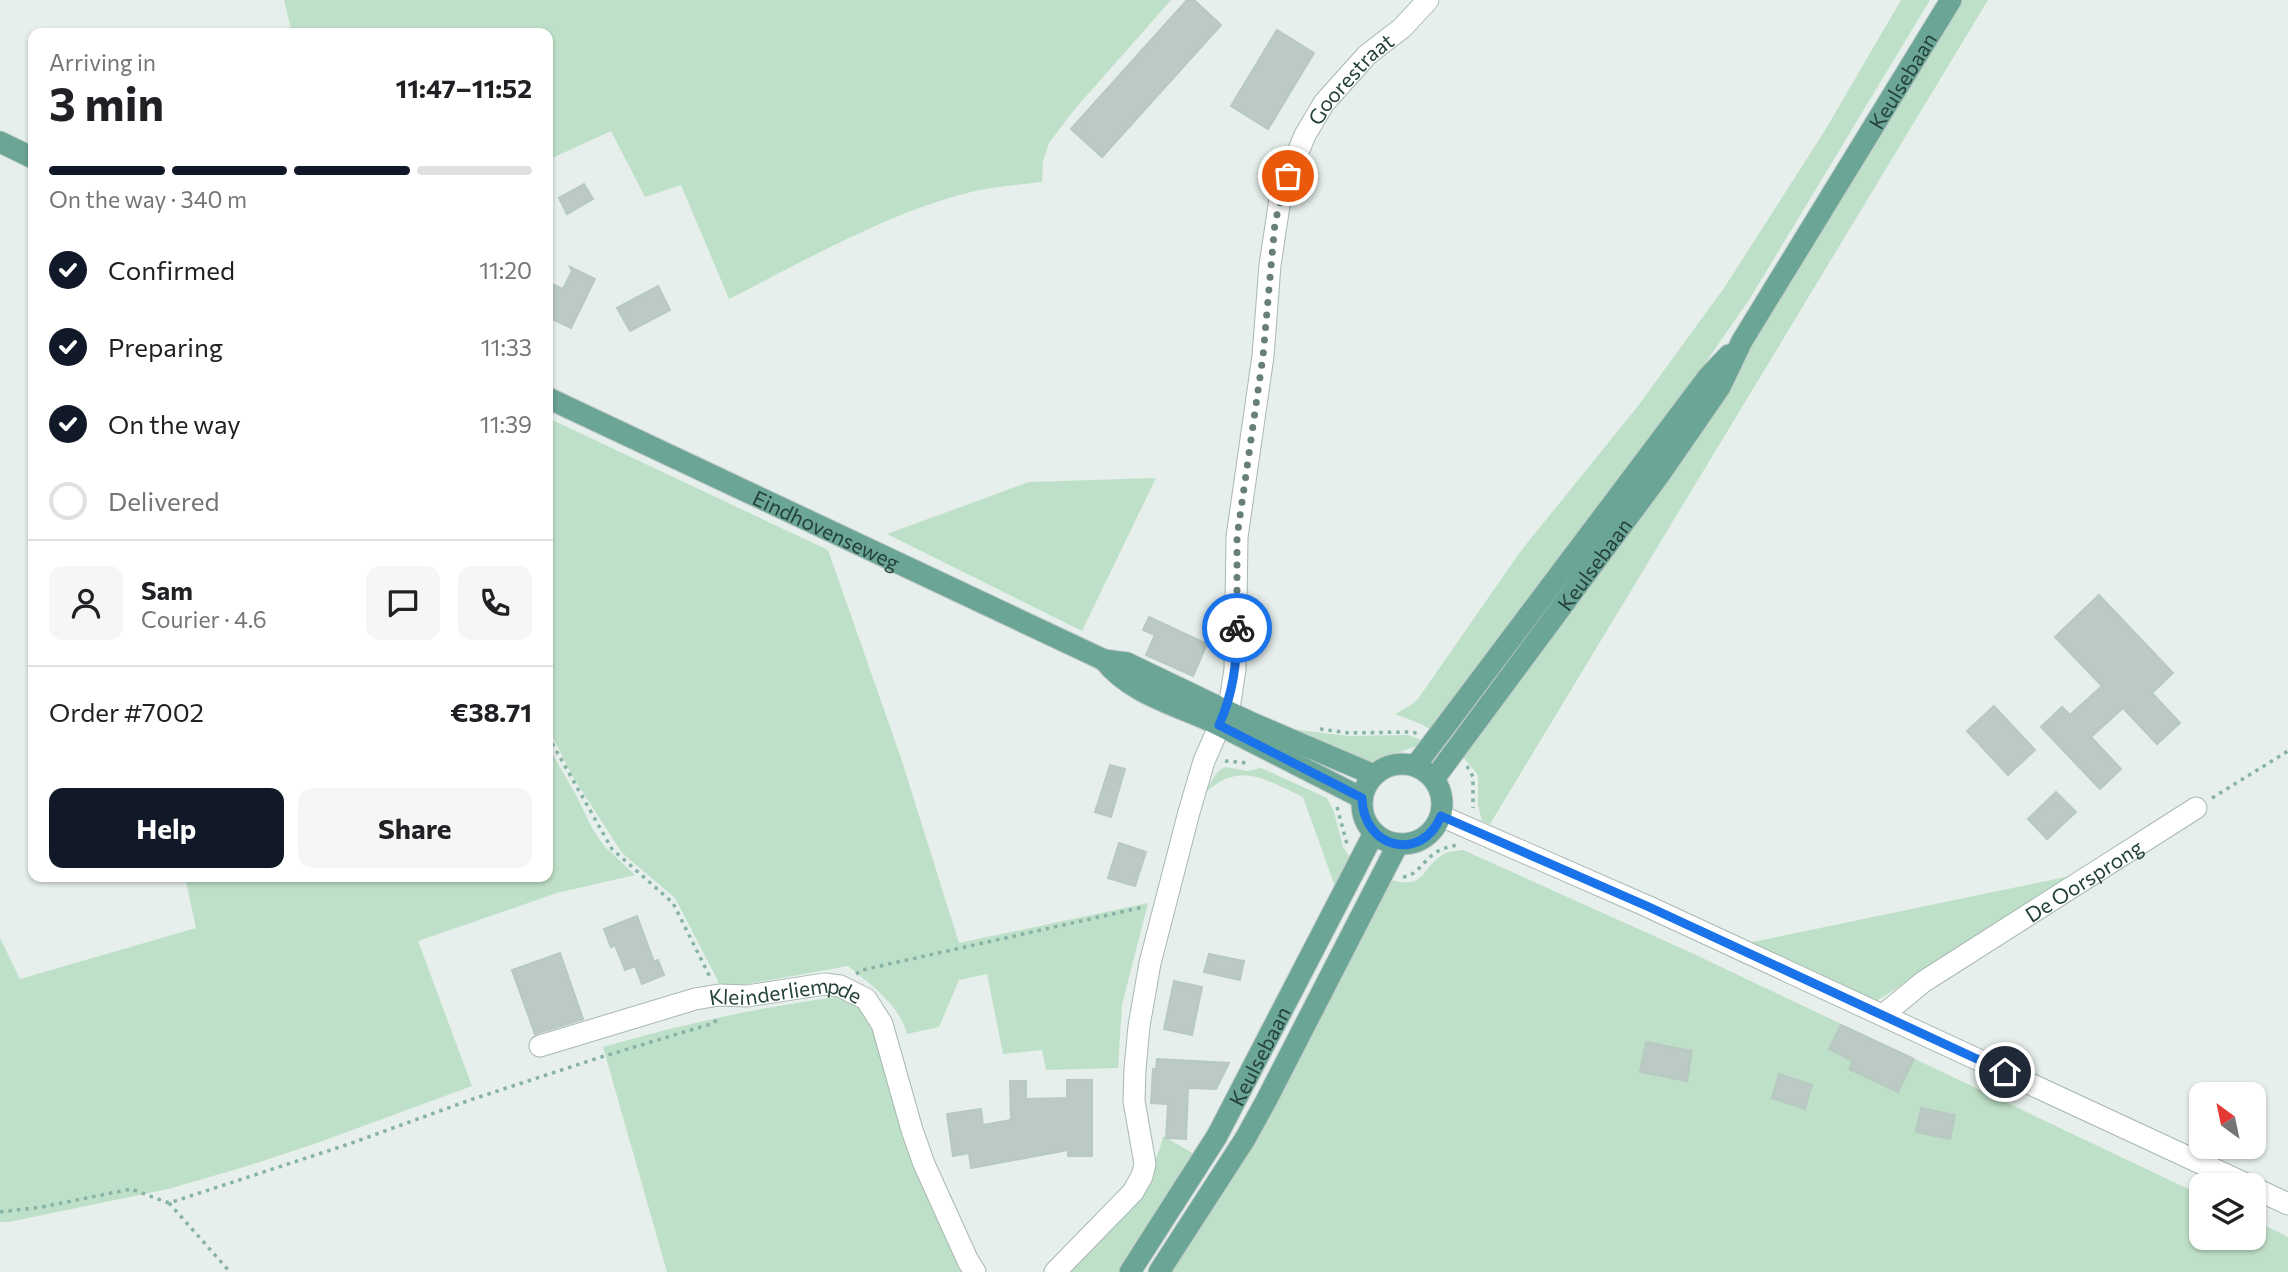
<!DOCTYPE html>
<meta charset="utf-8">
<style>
:root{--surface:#fff;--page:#f6f6f6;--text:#202124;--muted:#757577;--line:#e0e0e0;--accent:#111827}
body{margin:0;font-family:Commissioner,sans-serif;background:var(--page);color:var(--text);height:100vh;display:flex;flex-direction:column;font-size:26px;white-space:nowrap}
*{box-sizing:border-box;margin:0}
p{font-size:23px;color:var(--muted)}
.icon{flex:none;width:38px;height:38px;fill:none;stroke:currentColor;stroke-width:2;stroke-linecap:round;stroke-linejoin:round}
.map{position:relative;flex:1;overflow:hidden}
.side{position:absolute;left:28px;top:28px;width:525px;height:854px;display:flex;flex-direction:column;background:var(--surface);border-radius:14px;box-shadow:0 2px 5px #0004}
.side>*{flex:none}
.needle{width:46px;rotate:327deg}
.controls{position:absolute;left:2189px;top:1082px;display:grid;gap:14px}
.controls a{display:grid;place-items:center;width:77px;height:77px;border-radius:14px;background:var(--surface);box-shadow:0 2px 5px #0004;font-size:35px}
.pin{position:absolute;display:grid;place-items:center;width:60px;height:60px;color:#fff;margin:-30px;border:4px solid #fff;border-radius:50%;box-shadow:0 2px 7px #0007}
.courier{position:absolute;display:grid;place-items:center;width:70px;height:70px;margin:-35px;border:5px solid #1a73e8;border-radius:50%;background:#fff;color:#222;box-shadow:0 2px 9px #0007}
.overview em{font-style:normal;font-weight:700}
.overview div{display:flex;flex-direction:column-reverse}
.overview{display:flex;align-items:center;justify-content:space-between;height:119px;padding:0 21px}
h1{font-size:46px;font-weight:700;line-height:52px}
.bar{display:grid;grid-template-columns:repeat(4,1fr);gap:10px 7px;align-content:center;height:84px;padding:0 21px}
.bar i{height:9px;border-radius:5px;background:var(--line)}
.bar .active{background:var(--accent)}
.bar p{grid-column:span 4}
.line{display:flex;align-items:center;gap:18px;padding:0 21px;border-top:2px solid var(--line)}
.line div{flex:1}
.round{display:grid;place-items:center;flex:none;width:74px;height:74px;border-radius:14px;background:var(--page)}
ol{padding:0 21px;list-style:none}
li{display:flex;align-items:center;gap:21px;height:77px}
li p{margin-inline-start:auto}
li .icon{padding:7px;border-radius:50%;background:var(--accent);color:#fff;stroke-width:4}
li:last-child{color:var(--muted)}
li i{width:38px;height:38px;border:4px solid var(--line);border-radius:50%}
.action{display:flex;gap:14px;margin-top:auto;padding:14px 21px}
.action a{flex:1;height:80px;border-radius:14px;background:var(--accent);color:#fff;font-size:28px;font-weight:700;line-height:80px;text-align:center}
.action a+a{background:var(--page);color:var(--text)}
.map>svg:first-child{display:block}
.green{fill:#bfe0c8}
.building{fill:#bbcac4;stroke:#b8c9c2;stroke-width:2}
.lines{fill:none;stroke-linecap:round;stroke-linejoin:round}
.minor-casing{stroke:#a8b8b2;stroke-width:23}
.major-casing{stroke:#c2cac8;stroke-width:23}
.path{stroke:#86b3a5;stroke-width:3.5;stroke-dasharray:3.5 5;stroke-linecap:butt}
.minor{stroke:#fff;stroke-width:21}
.major{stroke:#6aa596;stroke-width:21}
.done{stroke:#687f78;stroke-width:7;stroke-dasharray:0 12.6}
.route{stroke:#1a73e8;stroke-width:9}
.labels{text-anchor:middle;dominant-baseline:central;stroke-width:7;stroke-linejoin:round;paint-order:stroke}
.street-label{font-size:21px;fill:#24423a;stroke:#f7fbf9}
</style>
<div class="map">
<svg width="2288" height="1272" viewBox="0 0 2288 1272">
<rect width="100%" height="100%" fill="#e6efeb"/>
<g class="green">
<path d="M284 0H1171L1074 110 1049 143 1043 161 1042 182C1015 185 988 187 963 194 884 215 802 262 729 299L681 185 645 197 611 131 548 160V33H292Z"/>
<polygon points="1901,0 1930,0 1749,300 1613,496 1433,731 1421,724 1395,714 1411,705 1418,699 1520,552 1638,406 1724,288 1824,132"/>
<polygon points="1963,0 1988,0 1490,824 1482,821 1478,805 1478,775 1463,757 1717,401"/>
<path d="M548 418 828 550 901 758 959 943 1148 903 1122 1005 1118 1068 1046 1070 1042 1050 1003 1054 987 974 959 980 939 1027 907 1034C899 1004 871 985 848 966L725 988 719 983 675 898 622 853 573 777 548 728Z"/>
<polygon points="1156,478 1082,631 887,534 1029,482"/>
<path d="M1290 729 1349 736 1408 735 1424 741C1405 755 1386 751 1365 767Z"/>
<polygon points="548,746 576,795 592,828 604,846 635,875 557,893 418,941 472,1086 317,1143 244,1167 168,1189 9,1222 0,1222 0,938 20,979 196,928 185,877 548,877"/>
<path d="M1226 767 1247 771 1261 768 1327 798 1334 812 1343 847 1349 856 1355 860 1338 895 1303 797C1265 780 1241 760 1205 793 1211 783 1215 770 1226 767Z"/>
<path d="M1463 850 1694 954 2201 1195 2202 1237H2254V1220L2288 1237V1272H1168L1388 879C1427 892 1420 866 1446 853 1451 851 1458 851 1463 850Z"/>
<polygon points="2075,875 1875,1002 1748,943"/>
<path d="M845 996 864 1012 882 1038 967 1272H667L603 1047C683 1024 763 1006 845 996Z"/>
<path d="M1163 1136 1196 1155 1122 1272H1065C1097 1237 1155 1183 1163 1136Z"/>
</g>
<g class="building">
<polygon points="1187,0 1194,0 1221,25 1102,157 1071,129"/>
<polygon points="1277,30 1314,53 1268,129 1231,106"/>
<polygon points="584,184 593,199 567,214 559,198"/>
<polygon points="570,267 595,279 571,328 548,317 548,282 563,289 572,271"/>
<polygon points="658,286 670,310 630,331 617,308"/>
<polygon points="2099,595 2173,673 2152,693 2180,723 2157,744 2123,708 2091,737 2121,769 2100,789 2041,727 2062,707 2070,715 2102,686 2055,637"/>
<polygon points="1149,617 1207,644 1193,676 1146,655 1155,635 1143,630"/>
<polygon points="1994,706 2035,750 2008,775 1967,731"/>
<polygon points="1110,765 1125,769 1111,817 1095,812"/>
<polygon points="2056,792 2076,812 2047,839 2028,819"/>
<polygon points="1119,843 1146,852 1135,886 1108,878"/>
<polygon points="637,916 654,962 658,960 664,975 642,984 635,966 625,970 615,945 611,947 604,929"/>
<polygon points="560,953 583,1019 535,1034 512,970"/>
<polygon points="1209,954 1244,961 1240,980 1204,972"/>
<polygon points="1174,981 1202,987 1192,1035 1164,1029"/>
<polygon points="1841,1025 1914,1059 1898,1092 1849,1069 1853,1061 1829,1049"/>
<polygon points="1646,1042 1692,1051 1687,1081 1640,1072"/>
<polygon points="1157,1059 1229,1063 1216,1089 1188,1088 1186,1139 1166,1138 1168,1104 1151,1103 1153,1069 1156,1069"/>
<polygon points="1779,1074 1812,1085 1805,1109 1772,1098"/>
<polygon points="1067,1080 1092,1080 1092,1156 1068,1156 1068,1150 971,1168 969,1153 953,1156 947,1114 981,1109 983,1125 1011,1120 1010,1081 1026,1081 1026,1099 1067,1098"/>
<polygon points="1921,1108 1955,1115 1950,1139 1916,1132"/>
</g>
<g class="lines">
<defs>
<g id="minor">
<polyline points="1441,816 1649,907 2248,1185"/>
<path id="s1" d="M1883 1015 1923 982 2196 808"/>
<path id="s2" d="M540 1046 695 999 719 995 747 996 825 984 840 986 866 999 882 1024 912 1130 924 1164 968 1261 975 1272"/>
<polyline points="2254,1188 2288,1204"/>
<path id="s3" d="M1055 1272 1133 1192 1142 1176 1145 1164 1134 1101 1135 1069 1139 1026 1150 963 1189 812 1204 761 1230 702 1235 669 1237 537 1263 356 1270 265 1280 199 1288 176 1305 135 1324 103 1367 55 1402 28 1428 0"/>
</g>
<g id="major">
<polyline points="0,142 33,158"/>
<path id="s4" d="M548 398 1104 660 1127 663 1252 723 1374 775"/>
<path d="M1104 660C1131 695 1180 706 1219 725 1267 749 1314 774 1362 798"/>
<circle cx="1402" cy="804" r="40"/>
<polyline points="1416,765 1708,377 1729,355"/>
<path id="s5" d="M1434 779 1660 474 1720 387 1742 341 1951 0"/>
<path id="s6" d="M1130 1272 1217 1136 1374 833"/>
<polyline points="1159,1272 1245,1139 1266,1101 1398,844"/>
</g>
</defs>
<use href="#minor" class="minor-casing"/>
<use href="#major" class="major-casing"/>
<g class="path">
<polyline points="1320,729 1349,733 1409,732 1417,733"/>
<polyline points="548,736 612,849 673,903 710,977"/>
<polyline points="1225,761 1249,763"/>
<polyline points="1467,766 1473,777 1473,808"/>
<polyline points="2212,798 2288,751"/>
<polyline points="1337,807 1347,844"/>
<path d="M1403 877C1418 875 1423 861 1435 853 1442 848 1449 847 1457 845"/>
<polyline points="856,974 862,970 1144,907"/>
<polyline points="169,1203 230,1272"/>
<polyline points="0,1212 42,1207 131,1189 169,1203 349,1144 470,1100 598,1058 714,1023 719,1016"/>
</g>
<use href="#minor" class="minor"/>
<use href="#major" class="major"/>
</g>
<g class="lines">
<polyline class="done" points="1237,628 1237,537 1263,356 1275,222 1288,176"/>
<path class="route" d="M1237 628C1237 663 1233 694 1219 725L1362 798C1363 849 1422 863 1441 816L1649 907 2005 1072"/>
</g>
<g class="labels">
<g class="street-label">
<text stroke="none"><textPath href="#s3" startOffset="1267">Goorestraat</textPath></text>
<text stroke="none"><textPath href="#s5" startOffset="842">Keulsebaan</textPath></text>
<text stroke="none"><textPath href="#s4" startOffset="308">Eindhovenseweg</textPath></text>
<text stroke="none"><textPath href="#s5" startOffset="268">Keulsebaan</textPath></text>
<text stroke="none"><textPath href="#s1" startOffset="242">De Oorsprong</textPath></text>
<text stroke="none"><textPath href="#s2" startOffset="254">Kleinderliempde</textPath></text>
<text stroke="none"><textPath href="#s6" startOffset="252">Keulsebaan</textPath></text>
</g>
</g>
</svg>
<div class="controls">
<a><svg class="needle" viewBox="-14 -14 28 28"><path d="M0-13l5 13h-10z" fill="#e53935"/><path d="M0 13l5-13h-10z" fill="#757577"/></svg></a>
<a><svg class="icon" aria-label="layers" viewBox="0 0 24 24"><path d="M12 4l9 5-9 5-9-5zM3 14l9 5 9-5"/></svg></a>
</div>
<div class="pin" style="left:1288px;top:176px;background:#ea580c"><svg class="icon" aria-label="bag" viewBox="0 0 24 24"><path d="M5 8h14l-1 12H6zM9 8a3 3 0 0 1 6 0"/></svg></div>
<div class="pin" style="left:2005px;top:1072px;background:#1f2937"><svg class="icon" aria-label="home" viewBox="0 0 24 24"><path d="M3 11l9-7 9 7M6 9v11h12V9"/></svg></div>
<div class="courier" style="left:1237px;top:628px"><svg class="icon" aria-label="bike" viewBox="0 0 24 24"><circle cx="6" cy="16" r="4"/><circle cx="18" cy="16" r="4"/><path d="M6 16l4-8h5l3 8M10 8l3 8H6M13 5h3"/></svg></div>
<section class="side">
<div class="overview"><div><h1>3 min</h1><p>Arriving in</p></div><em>11:47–11:52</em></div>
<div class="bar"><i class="active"></i><i class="active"></i><i class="active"></i><i></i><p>On the way · 340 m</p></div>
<ol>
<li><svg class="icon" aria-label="check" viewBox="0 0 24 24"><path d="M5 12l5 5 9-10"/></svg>Confirmed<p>11:20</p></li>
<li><svg class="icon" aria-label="check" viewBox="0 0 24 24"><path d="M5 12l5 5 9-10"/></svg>Preparing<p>11:33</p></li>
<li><svg class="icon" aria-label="check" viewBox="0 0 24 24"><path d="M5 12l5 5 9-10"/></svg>On the way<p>11:39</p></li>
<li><i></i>Delivered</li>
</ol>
<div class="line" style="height:126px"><a class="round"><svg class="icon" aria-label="person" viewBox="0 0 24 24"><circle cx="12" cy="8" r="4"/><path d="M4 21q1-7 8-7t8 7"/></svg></a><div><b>Sam</b><p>Courier · 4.6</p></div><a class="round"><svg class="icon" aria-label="chat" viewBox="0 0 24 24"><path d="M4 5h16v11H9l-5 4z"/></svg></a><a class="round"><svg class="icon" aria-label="phone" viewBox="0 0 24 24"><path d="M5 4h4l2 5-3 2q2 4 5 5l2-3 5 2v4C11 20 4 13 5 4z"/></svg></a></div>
<div class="line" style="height:91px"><div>Order #7002</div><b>€38.71</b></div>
<div class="action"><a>Help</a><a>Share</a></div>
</section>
</div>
